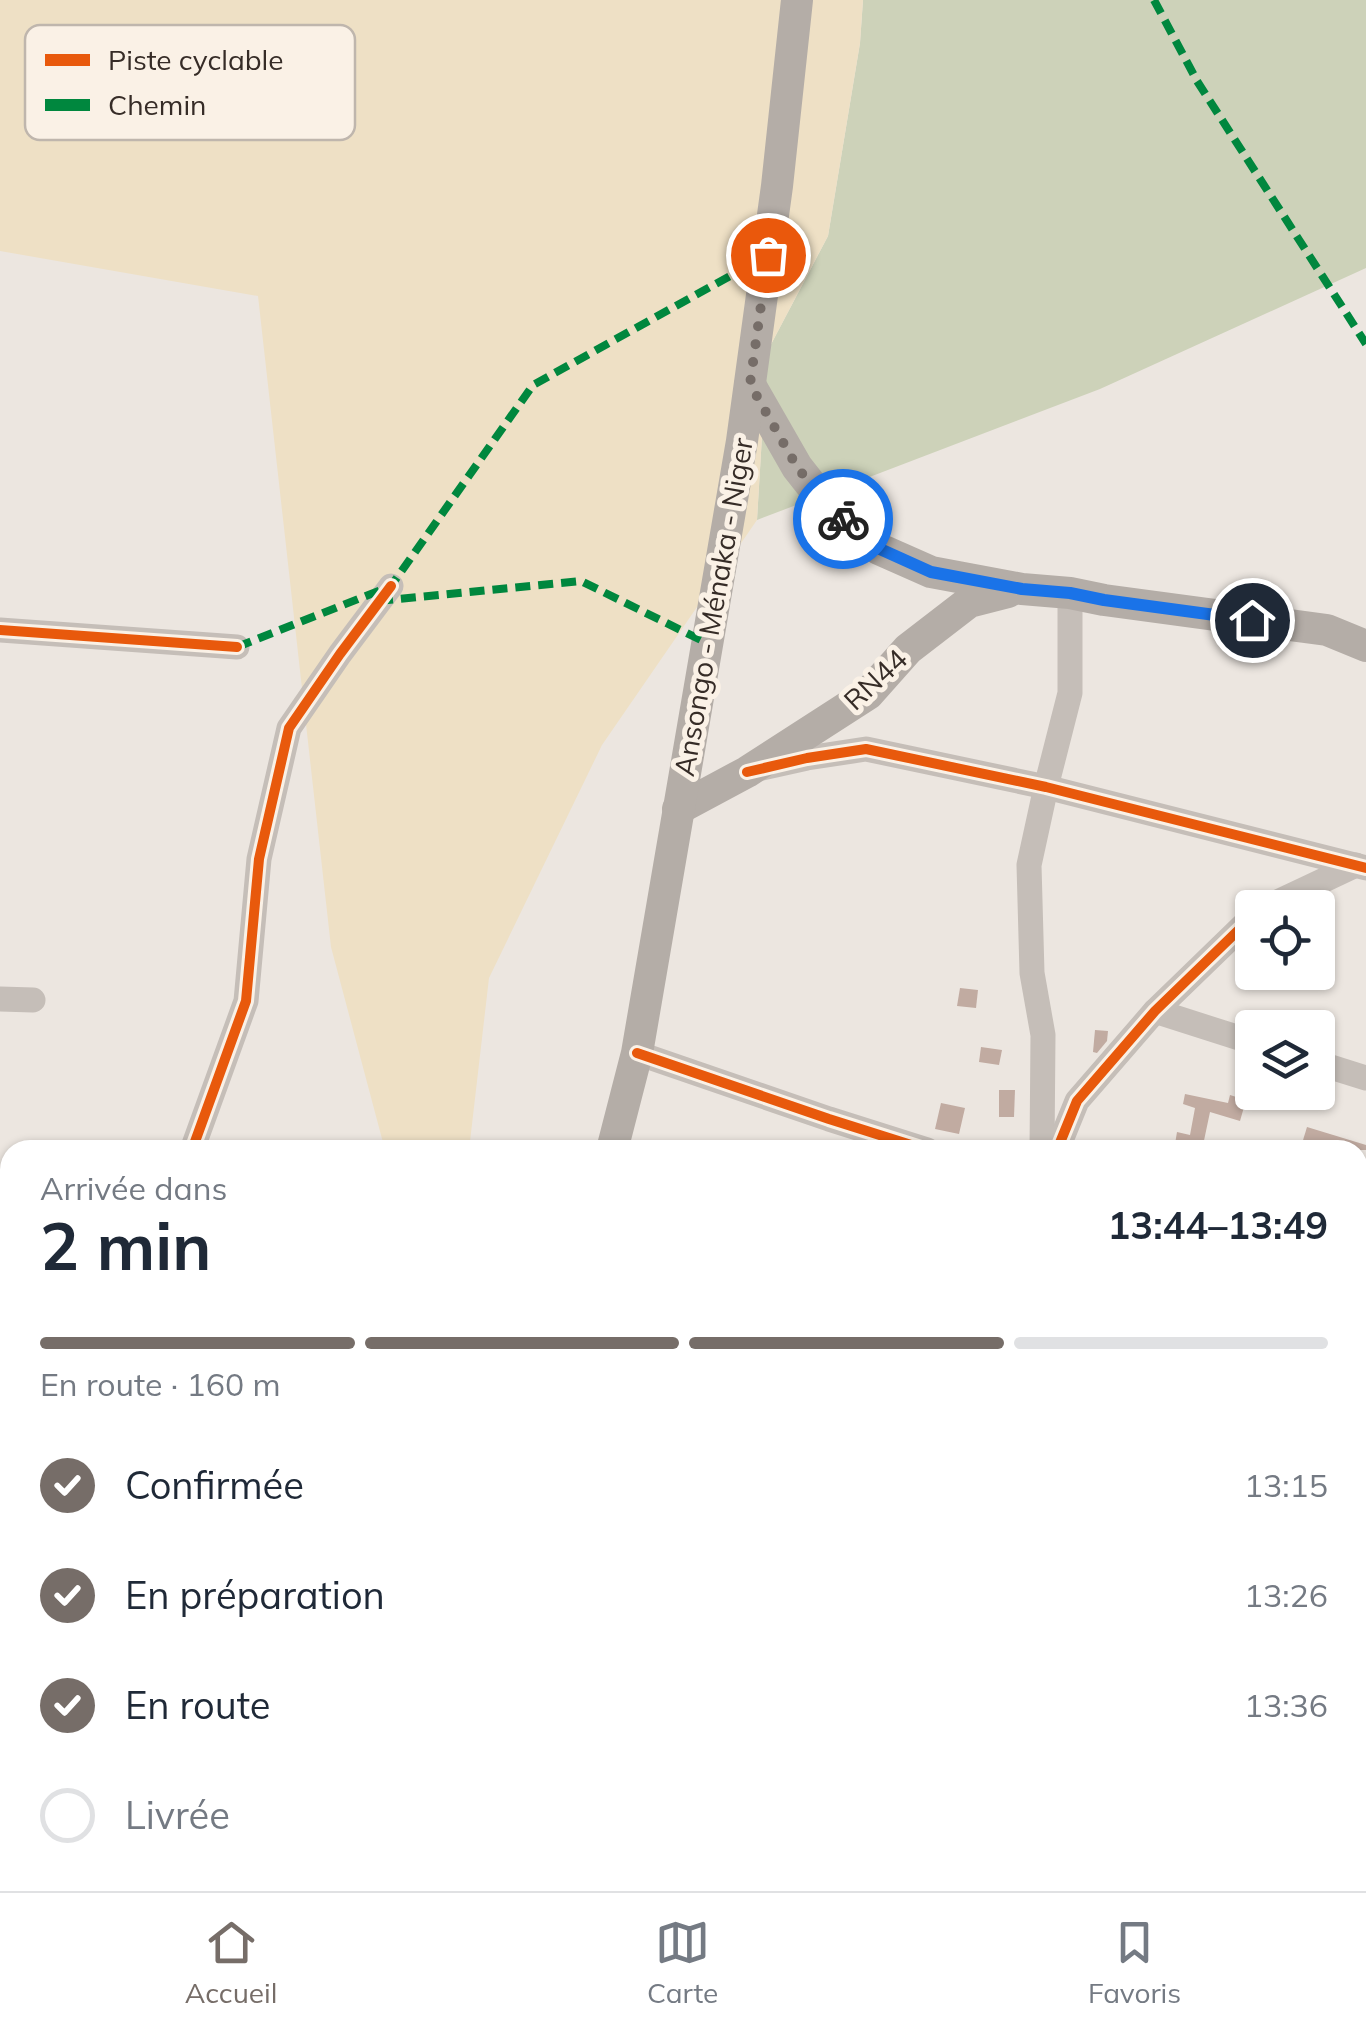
<!DOCTYPE html>
<html lang="fr">
<meta charset="utf-8">
<style>
:root{--surface:#fff;--page:#f6f6f7;--text:#1f2937;--muted:#747a83;--line:#e0e1e3;--accent:#766d68}
body{margin:0;font-family:Mulish,sans-serif;background:var(--page);color:var(--text);height:100vh;display:flex;flex-direction:column;font-size:38px;white-space:nowrap}
*{box-sizing:border-box;margin:0}
p{font-size:32px;color:var(--muted)}
.icon{flex:none;width:55px;height:55px;fill:none;stroke:currentColor;stroke-width:2;stroke-linecap:round;stroke-linejoin:round}
.map{position:relative;flex:1;overflow:hidden}
.drawer{position:absolute;left:0px;top:1140px;width:1368px;height:752px;display:flex;flex-direction:column;background:var(--surface);border-radius:30px 30px 0 0;box-shadow:0 2px 8px #0004}
.drawer>*{flex:none}
.buttons{position:absolute;left:1235px;top:890px;display:grid;gap:20px}
.buttons a{display:grid;place-items:center;width:100px;height:100px;border-radius:10px;background:var(--surface);box-shadow:0 2px 8px #0004;font-size:50px}
.pin{position:absolute;display:grid;place-items:center;width:85px;height:85px;color:#fff;margin:-42px;border:5px solid #fff;border-radius:50%;box-shadow:0 2px 10px #0007}
.courier{position:absolute;display:grid;place-items:center;width:100px;height:100px;margin:-50px;border:8px solid #1a73e8;border-radius:50%;background:#fff;color:#222;box-shadow:0 2px 12px #0007}
.head em{font-style:normal;font-weight:700}
.head div{display:flex;flex-direction:column-reverse}
.head{display:flex;align-items:center;justify-content:space-between;height:170px;padding:0 40px}
h1{font-size:65px;font-weight:700;line-height:75px}
.bar{display:grid;grid-template-columns:repeat(4,1fr);gap:15px 10px;align-content:center;height:120px;padding:0 40px}
.bar i{height:12px;border-radius:8px;background:var(--line)}
.bar .on{background:var(--accent)}
.bar p{grid-column:span 4}
ol{padding:0 40px;list-style:none}
li{display:flex;align-items:center;gap:30px;height:110px}
li p{margin-inline-start:auto}
li .icon{padding:10px;border-radius:50%;background:var(--accent);color:#fff;stroke-width:4}
li:last-child{color:var(--muted)}
li i{width:55px;height:55px;border:5px solid var(--line);border-radius:50%}
.tabs{display:flex;justify-content:space-around;align-items:center;height:140px;border-top:2px solid var(--line);background:var(--surface);font-size:28px;color:var(--muted)}
.tabs a{display:grid;justify-items:center;gap:5px}
.tabs .on{color:var(--accent)}
.map>svg:first-child{display:block}
.green{fill:#cdd2b9}
.sand{fill:#eee0c5}
.building{fill:#c1aba1}
.lines{fill:none;stroke-linecap:round;stroke-linejoin:round}
.minor{stroke:#c5beb8;stroke-width:25}
.major{stroke:#b4ada7;stroke-width:32}
.quiet{stroke:#00873e;stroke-width:8;stroke-dasharray:15 8;stroke-linecap:butt}
.cycleway-casing{stroke:#faf1e6;stroke-width:16}
.cycleway{stroke:#e8590c;stroke-width:10}
.done{stroke:#766d68;stroke-width:10;stroke-dasharray:0 18}
.route{stroke:#1a73e8;stroke-width:12}
.labels{text-anchor:middle;dominant-baseline:central;stroke-width:10;stroke-linejoin:round;paint-order:stroke}
.street-label{font-size:28px;fill:#362c27;stroke:#faf1e6}
.key{fill:#faf1e6;stroke:#bfb6ad;stroke-width:2.5}
.key-label{font-size:28px;fill:#362c27}
</style>
<div class="map">
<svg width="1366" height="1891" viewBox="0 0 1366 1891">
<rect width="100%" height="100%" fill="#ece6e0"/>
<polygon class="green" points="863,0 1366,0 1366,268 1100,389 757,520 767,352 828,236 860,43"/>
<polygon class="sand" points="0,0 863,0 860,43 828,236 767,352 757,520 602,745 489,978 469,1150 385,1150 331,947 258,296 0,251"/>
<g class="building">
<polygon points="960,988 978,990 976,1008 957,1006"/>
<polygon points="1095,1030 1108,1031 1107,1041 1097,1053 1093,1052"/>
<polygon points="981,1047 1002,1050 999,1065 979,1062"/>
<polygon points="999,1090 1015,1090 1014,1117 999,1117"/>
<polygon points="1185,1094 1228,1103 1230,1095 1246,1100 1240,1121 1210,1112 1202,1150 1174,1150 1177,1132 1190,1135 1195,1108 1183,1104"/>
<polygon points="941,1103 965,1108 959,1134 935,1129"/>
<polygon points="1307,1127 1366,1145 1366,1150 1300,1150"/>
</g>
<g class="lines">
<g class="minor">
<polyline points="0,630 237,647"/>
<polyline points="762,768 807,758 866,749 1046,787 1366,868"/>
<polyline points="1265,908 1356,865"/>
<polyline points="0,999 33,1000"/>
<polyline points="1155,1011 1252,1042"/>
<polyline points="637,1053 829,1119 927,1150"/>
<polyline points="1318,1063 1366,1078"/>
<polyline points="192,1150 246,1001 259,859 289,728 340,654 391,586"/>
<polyline points="1042,1150 1043,1035 1032,973 1029,865 1046,787 1070,693 1070,593"/>
<polyline points="1057,1150 1077,1101 1155,1011 1252,917"/>
<polyline points="1358,1290 1366,1293"/>
<polyline points="0,1390 10,1391"/>
<polyline points="1358,1434 1366,1437"/>
<polyline points="0,1519 10,1522"/>
<polyline points="1358,1537 1366,1537"/>
<polyline points="0,1554 10,1543"/>
<polyline points="1358,1750 1366,1750"/>
<polyline points="141,1891 141,1882"/>
<polyline points="478,1891 478,1882"/>
<polyline points="734,1891 734,1882"/>
<polyline points="1005,1891 1006,1882"/>
<polyline points="1313,1891 1313,1882"/>
</g>
<g class="major">
<polyline points="750,385 797,467 830,509 879,549 931,572 1022,589 1070,593 1104,600 1327,630 1366,646"/>
<polyline points="678,809 747,772 868,694 908,649 969,602 1008,592"/>
<polyline points="612,1150 637,1053 742,441 777,186 797,0"/>
<polyline points="362,1891 365,1882"/>
</g>
<g class="quiet">
<polyline points="1154,0 1197,81 1366,344"/>
<polyline points="378,601 581,581 707,643"/>
<polyline points="237,647 391,586 533,385 768,255"/>
</g>
<defs>
<g id="cycleway">
<polyline points="0,630 237,647"/>
<polyline points="747,772 807,758 866,749 1046,787 1366,868"/>
<polyline points="637,1053 829,1119 927,1150"/>
<polyline points="192,1150 246,1001 259,859 289,728 340,654 391,586"/>
<polyline points="1057,1150 1077,1101 1155,1011 1252,917"/>
</g>
</defs>
<use href="#cycleway" class="cycleway-casing"/>
<use href="#cycleway" class="cycleway"/>
</g>
<g class="lines">
<polyline class="done" points="768,255 750,384 797,467 830,509 843,519"/>
<polyline class="route" points="843,519 880,549 931,572 1022,589 1070,593 1104,600 1252,620"/>
</g>
<g class="labels">
<g class="street-label">
<text transform="translate(713 607) rotate(-80)">Ansongo - Ménaka - Niger</text>
<text transform="translate(875 679) rotate(-43)">RN44</text>
</g>
</g>
<rect x="25" y="25" width="330" height="115" rx="15" class="key"/>
<rect x="45" y="54" width="45" height="12" fill="#e8590c"/>
<rect x="45" y="99" width="45" height="12" fill="#00873e"/>
<g class="key-label">
<text x="108" y="70">Piste cyclable</text>
<text x="108" y="115">Chemin</text>
</g>
</svg>
<div class="buttons">
<a><svg class="icon" aria-label="locate" viewBox="0 0 24 24"><circle cx="12" cy="12" r="6"/><path d="M12 2v4M12 18v4M2 12h4M18 12h4"/></svg></a>
<a><svg class="icon" aria-label="layers" viewBox="0 0 24 24"><path d="M12 4l9 5-9 5-9-5zM3 14l9 5 9-5"/></svg></a>
</div>
<div class="pin" style="left:768px;top:255px;background:#ea580c"><svg class="icon" aria-label="bag" viewBox="0 0 24 24"><path d="M5 8h14l-1 12H6zM9 8a3 3 0 0 1 6 0"/></svg></div>
<div class="pin" style="left:1252px;top:620px;background:#1f2937"><svg class="icon" aria-label="home" viewBox="0 0 24 24"><path d="M3 11l9-7 9 7M6 9v11h12V9"/></svg></div>
<div class="courier" style="left:843px;top:519px"><svg class="icon" aria-label="bike" viewBox="0 0 24 24"><circle cx="6" cy="16" r="4"/><circle cx="18" cy="16" r="4"/><path d="M6 16l4-8h5l3 8M10 8l3 8H6M13 5h3"/></svg></div>
<section class="drawer">
<div class="head"><div><h1>2 min</h1><p>Arrivée dans</p></div><em>13:44–13:49</em></div>
<div class="bar"><i class="on"></i><i class="on"></i><i class="on"></i><i></i><p>En route · 160 m</p></div>
<ol>
<li><svg class="icon" aria-label="check" viewBox="0 0 24 24"><path d="M5 12l5 5 9-10"/></svg>Confirmée<p>13:15</p></li>
<li><svg class="icon" aria-label="check" viewBox="0 0 24 24"><path d="M5 12l5 5 9-10"/></svg>En préparation<p>13:26</p></li>
<li><svg class="icon" aria-label="check" viewBox="0 0 24 24"><path d="M5 12l5 5 9-10"/></svg>En route<p>13:36</p></li>
<li><i></i>Livrée</li>
</ol>
</section>
</div>
<nav class="tabs">
<a class="on"><svg class="icon" aria-label="home" viewBox="0 0 24 24"><path d="M3 11l9-7 9 7M6 9v11h12V9"/></svg>Accueil</a>
<a><svg class="icon" aria-label="map" viewBox="0 0 24 24"><path d="M3 6l6-2 6 2 6-2v14l-6 2-6-2-6 2zM9 4v14M15 6v14"/></svg>Carte</a>
<a><svg class="icon" aria-label="saved" viewBox="0 0 24 24"><path d="M7 4h10v16l-5-4-5 4z"/></svg>Favoris</a>
</nav>
